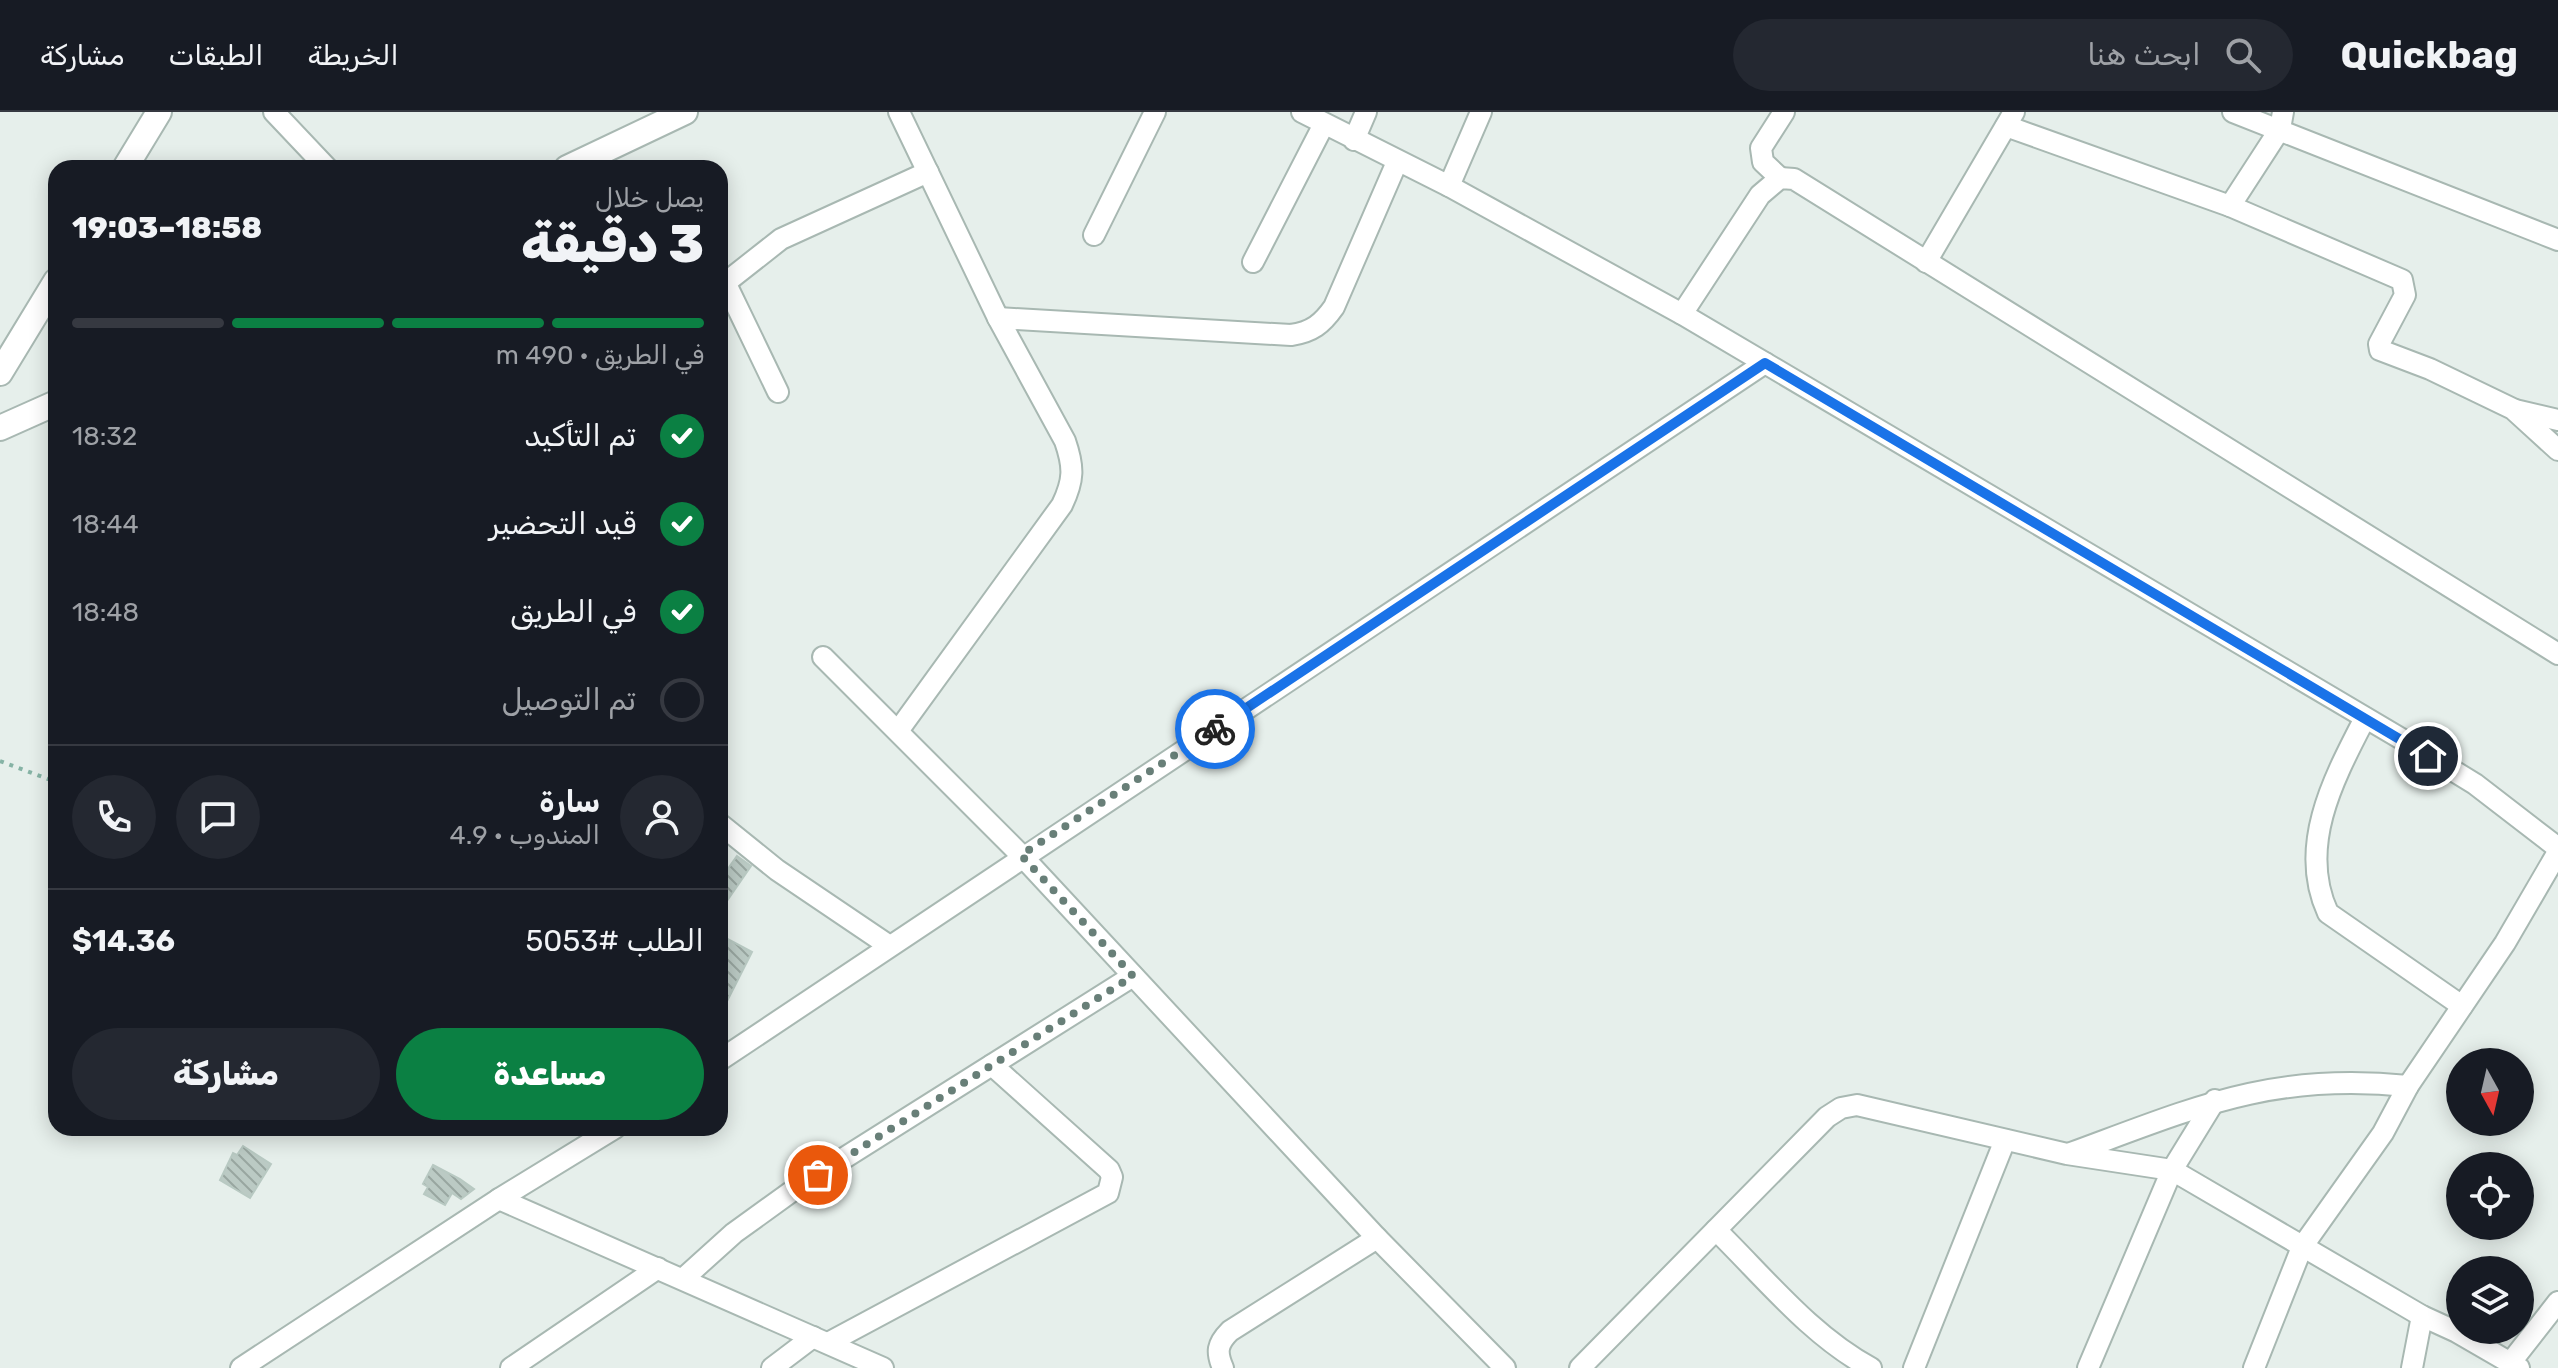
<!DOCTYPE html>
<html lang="ar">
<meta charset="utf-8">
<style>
:root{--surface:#171b24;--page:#242831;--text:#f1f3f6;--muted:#9ea1a6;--line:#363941;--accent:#0b8043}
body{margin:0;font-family:Rubik,"Noto Naskh Arabic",sans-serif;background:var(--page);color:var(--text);direction:rtl;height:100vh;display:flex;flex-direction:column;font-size:30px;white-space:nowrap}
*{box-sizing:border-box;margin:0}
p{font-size:26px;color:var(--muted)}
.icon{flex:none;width:44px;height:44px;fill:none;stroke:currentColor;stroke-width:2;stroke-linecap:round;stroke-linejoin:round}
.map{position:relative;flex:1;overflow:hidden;direction:ltr}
.side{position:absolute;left:48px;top:48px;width:680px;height:976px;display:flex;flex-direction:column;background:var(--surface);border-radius:24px;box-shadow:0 4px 20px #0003;direction:rtl}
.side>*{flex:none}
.needle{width:52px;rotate:172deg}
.fabs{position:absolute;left:2446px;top:936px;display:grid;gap:16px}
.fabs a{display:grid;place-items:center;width:88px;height:88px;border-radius:50%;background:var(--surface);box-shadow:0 4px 20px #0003;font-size:40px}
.pin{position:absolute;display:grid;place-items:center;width:68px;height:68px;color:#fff;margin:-34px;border:4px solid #fff;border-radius:50%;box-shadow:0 2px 8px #0007}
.courier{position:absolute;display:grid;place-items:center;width:80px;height:80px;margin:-40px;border:6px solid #1a73e8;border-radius:50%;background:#fff;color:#222;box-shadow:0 2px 10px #0007}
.overview em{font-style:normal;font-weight:800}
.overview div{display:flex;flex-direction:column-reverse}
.overview{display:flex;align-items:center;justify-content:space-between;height:136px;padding:0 24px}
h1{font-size:52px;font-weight:800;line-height:60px}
.bar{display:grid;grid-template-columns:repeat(4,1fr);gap:12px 8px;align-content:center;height:96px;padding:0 24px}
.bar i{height:10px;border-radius:6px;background:var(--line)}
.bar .active{background:var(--accent)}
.bar p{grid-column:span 4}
.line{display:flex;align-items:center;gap:20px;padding:0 24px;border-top:2px solid var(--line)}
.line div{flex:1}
.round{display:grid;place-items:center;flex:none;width:84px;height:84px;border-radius:42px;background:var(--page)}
ol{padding:0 24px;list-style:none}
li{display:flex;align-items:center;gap:24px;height:88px}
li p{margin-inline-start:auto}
li .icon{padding:8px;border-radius:50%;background:var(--accent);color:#fff;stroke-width:4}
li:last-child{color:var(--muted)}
li i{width:44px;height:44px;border:4px solid var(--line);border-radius:50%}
.action{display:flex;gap:16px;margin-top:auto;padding:16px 24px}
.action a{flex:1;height:92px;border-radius:48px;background:var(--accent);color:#fff;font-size:32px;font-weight:800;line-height:92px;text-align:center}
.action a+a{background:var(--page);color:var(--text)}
header{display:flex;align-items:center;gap:48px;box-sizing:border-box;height:112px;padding:0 40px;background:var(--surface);border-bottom:2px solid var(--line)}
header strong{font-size:38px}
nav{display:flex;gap:44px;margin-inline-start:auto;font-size:28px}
.search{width:560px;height:72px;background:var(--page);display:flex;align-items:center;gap:20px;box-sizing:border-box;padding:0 28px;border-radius:44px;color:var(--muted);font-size:30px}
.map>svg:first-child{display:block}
.building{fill:url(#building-back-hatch);stroke:#b8c9c2;stroke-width:2}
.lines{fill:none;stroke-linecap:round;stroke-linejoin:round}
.minor-casing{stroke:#a8b8b2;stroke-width:24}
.tertiary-casing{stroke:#a8b8b2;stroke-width:28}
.path{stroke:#86b3a5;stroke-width:4;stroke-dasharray:4 6;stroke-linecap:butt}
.minor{stroke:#fff;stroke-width:20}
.tertiary{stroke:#fff;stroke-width:24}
.done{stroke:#687f78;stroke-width:8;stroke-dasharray:0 14.4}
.route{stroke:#1a73e8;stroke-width:10}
</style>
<header>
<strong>Quickbag</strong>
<div class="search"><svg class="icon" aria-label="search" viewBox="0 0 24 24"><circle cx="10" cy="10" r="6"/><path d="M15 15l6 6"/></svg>ابحث هنا</div>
<nav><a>الخريطة</a><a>الطبقات</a><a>مشاركة</a></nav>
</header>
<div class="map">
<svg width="2558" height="1256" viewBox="0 0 2558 1256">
<defs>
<pattern id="building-back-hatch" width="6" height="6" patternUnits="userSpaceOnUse" patternTransform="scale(2)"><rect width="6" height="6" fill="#bbcac4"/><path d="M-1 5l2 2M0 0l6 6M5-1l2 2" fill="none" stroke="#98a6a0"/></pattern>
</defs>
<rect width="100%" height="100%" fill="#e6efeb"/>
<g class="building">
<polygon points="737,744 751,754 720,799 720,768"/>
<polygon points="720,823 752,840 720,903"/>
<polygon points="243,1034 271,1052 250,1086 220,1068 233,1041 237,1043"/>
<polygon points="433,1053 460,1067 474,1077 461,1087 452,1081 445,1093 424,1082 428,1075 423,1072"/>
</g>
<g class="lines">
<defs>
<g id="minor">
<polyline points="274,0 327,56"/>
<polyline points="1302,0 1449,74 1682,202 2405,629 2475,672 2558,736"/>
<polyline points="2233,0 2558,128"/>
<polyline points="2006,14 2230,94 2402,168 2405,183 2379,232 2380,238 2430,257 2513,297 2558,338"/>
<polyline points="1354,28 1366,0"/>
<polyline points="1780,66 1763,50 1761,36 1784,0"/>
<polyline points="1449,74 1481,0"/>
<polyline points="2230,94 2280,17 2283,0"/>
<polyline points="1094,123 1155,0"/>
<polyline points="1253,150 1324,12"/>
<polyline points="1926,150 2014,0"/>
<polyline points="726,172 778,280"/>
<polyline points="720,175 781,127 928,60"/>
<polyline points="1682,202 1760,83 1780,66 1794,67 2558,542"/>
<path d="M998 206 1291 223C1312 220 1322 212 1334 195L1397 50"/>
<polyline points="2515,298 2558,308"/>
<polyline points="823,545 1021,743 1377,1126 1505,1256"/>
<path d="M2365 606C2334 666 2297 734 2328 801L2462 894"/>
<path d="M898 619 1062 393C1074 368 1074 355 1065 329L998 206 899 0"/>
<polyline points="720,712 777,758 888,833"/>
<polyline points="720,948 1765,251"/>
<path d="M2071 1041C2196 995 2272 960 2408 974"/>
<polyline points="499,1087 883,1256"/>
<path d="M1716 1118C1764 1165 1811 1224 1871 1256"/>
<polyline points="683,1167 734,1121 795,1077 1133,864"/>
<polyline points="828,1231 1108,1081 1112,1065 1109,1058 992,953"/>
<polyline points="2511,1250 2558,1190"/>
<polyline points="241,1256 499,1087 615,1016"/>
<polyline points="511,1256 658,1156"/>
<polyline points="772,1256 813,1225"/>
<path d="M1223 1256C1216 1240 1217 1232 1230 1219L1377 1126"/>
<polyline points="1580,1256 1827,1005 1841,996 1857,993 2067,1042 2172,1058 2422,1204 2457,1220 2519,1256"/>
<polyline points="1914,1256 2005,1028"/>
<polyline points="2088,1256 2172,1058 2215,988"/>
<polyline points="2254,1256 2302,1135 2383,1021 2408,974 2505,831 2558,740"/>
<polyline points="2412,1256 2422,1204"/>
</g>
<g id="tertiary">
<polyline points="125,56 159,0"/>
<polyline points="567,56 685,0"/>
<polyline points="0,261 56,169"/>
<polyline points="0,316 56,291"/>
</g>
</defs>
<use href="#minor" class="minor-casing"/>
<use href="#tertiary" class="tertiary-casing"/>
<polyline class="path" points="0,649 56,670"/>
<use href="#minor" class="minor"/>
<use href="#tertiary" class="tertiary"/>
</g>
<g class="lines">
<polyline class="done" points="818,1063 1133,864 1021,743 1215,617"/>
<polyline class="route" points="1215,617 1765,251 2428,644"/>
</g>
</svg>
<div class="fabs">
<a><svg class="needle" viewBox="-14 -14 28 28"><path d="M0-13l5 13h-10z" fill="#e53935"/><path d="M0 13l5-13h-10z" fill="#9ea1a6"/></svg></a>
<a><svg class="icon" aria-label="locate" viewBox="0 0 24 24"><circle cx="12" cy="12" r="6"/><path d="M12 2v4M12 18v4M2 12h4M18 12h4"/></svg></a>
<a><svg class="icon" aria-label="layers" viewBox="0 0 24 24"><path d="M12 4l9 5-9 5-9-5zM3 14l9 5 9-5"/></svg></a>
</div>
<div class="pin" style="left:818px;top:1063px;background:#ea580c"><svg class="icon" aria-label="bag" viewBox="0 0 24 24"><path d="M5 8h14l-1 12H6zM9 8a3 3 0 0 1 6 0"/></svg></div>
<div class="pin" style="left:2428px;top:644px;background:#1f2937"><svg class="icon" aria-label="home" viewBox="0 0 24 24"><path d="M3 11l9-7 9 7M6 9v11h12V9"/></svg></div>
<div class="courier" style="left:1215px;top:617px"><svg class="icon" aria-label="bike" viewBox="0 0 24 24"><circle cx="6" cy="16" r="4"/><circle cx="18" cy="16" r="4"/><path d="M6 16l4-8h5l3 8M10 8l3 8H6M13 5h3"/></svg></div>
<section class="side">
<div class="overview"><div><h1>3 دقيقة</h1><p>يصل خلال</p></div><em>18:58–19:03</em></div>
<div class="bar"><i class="active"></i><i class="active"></i><i class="active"></i><i></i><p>في الطريق · 490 m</p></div>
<ol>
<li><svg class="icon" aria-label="check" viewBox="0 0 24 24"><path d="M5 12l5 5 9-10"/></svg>تم التأكيد<p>18:32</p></li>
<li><svg class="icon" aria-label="check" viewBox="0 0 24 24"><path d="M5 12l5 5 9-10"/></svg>قيد التحضير<p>18:44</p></li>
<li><svg class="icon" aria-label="check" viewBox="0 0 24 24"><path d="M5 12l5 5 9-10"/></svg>في الطريق<p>18:48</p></li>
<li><i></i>تم التوصيل</li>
</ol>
<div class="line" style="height:144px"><a class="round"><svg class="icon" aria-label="person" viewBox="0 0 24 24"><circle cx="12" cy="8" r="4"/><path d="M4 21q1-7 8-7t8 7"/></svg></a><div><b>سارة</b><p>المندوب · 4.9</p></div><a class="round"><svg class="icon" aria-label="chat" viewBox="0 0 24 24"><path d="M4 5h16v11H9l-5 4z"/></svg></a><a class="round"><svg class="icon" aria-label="phone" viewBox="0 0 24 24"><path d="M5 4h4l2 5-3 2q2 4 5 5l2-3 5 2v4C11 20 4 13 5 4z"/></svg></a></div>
<div class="line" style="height:104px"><div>الطلب #5053</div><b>$14.36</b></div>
<div class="action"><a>مساعدة</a><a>مشاركة</a></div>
</section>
</div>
